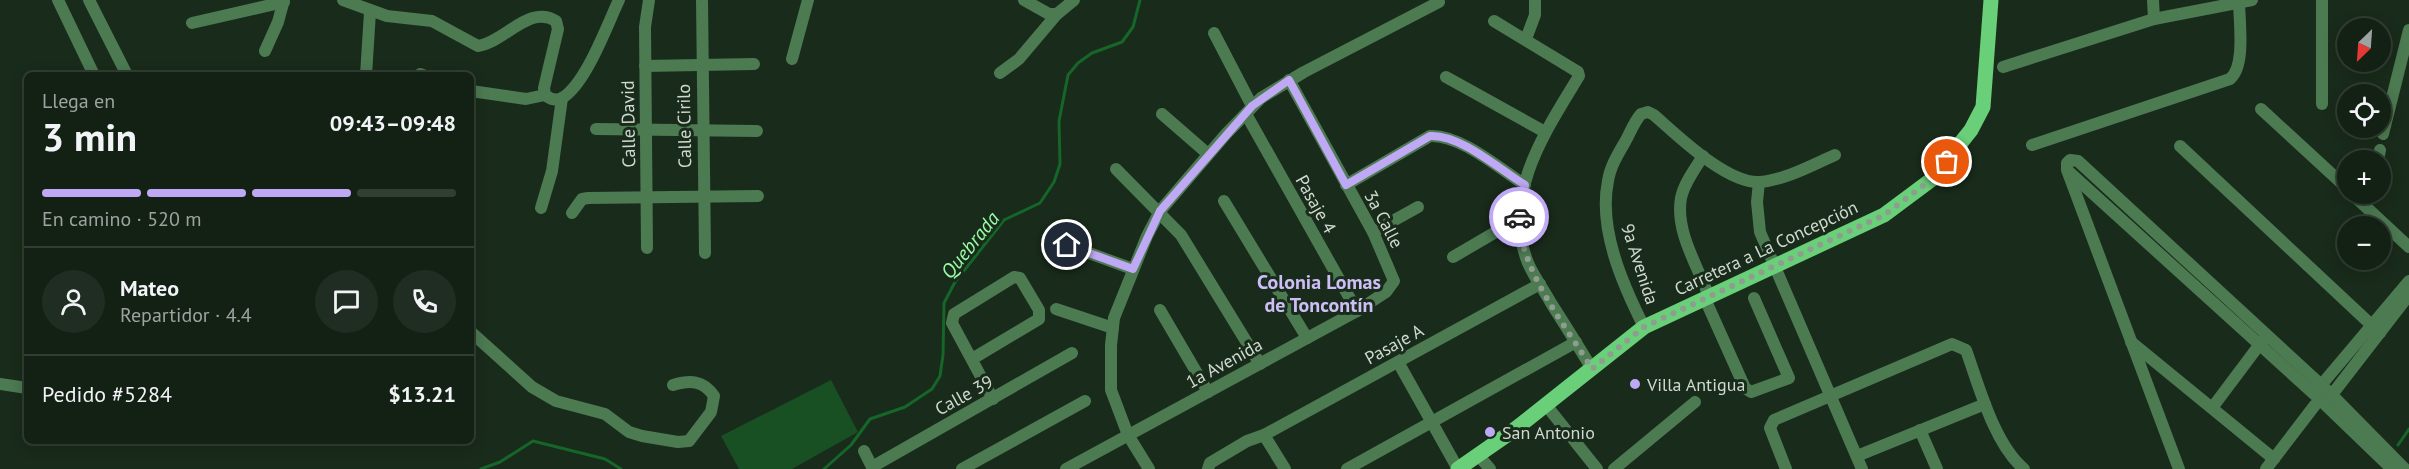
<!DOCTYPE html>
<html lang="es">
<meta charset="utf-8">
<style>
:root{--surface:#132014;--page:#202d22;--text:#f1f3f6;--muted:#9da3a0;--line:#323e34;--accent:#bfa9f4}
body{margin:0;font-family:"PT Sans",sans-serif;background:var(--page);color:var(--text);height:100vh;display:flex;flex-direction:column;font-size:22px;white-space:nowrap}
*{box-sizing:border-box;margin:0}
p{font-size:20px;color:var(--muted)}
.icon{flex:none;width:33px;height:33px;fill:none;stroke:currentColor;stroke-width:2;stroke-linecap:round;stroke-linejoin:round}
.map{position:relative;flex:1;overflow:hidden}
.details{position:absolute;left:24px;top:72px;width:450px;height:372px;display:flex;flex-direction:column;background:var(--surface);border-radius:9px;box-shadow:0 3px 15px #0003,0 0 0 2px var(--line)}
.details>*{flex:none}
.needle{width:39px;rotate:205deg}
.buttons{position:absolute;left:2337px;top:18px;display:grid;gap:12px}
.buttons a{display:grid;place-items:center;width:54px;height:54px;border-radius:50%;background:var(--surface);box-shadow:0 3px 15px #0003,0 0 0 2px var(--line);font-size:30px}
.pin{position:absolute;display:grid;place-items:center;width:51px;height:51px;color:#fff;margin:-26px;border:3px solid #fff;border-radius:50%;box-shadow:0 2px 6px #0007}
.courier{position:absolute;display:grid;place-items:center;width:60px;height:60px;margin:-30px;border:4px solid #bfa9f4;border-radius:50%;background:#fff;color:#222;box-shadow:0 2px 8px #0007}
.head em{font-style:normal;font-weight:700}
.head div{display:flex;flex-direction:column-reverse}
.head{display:flex;align-items:center;justify-content:space-between;height:102px;padding:0 18px}
h1{font-size:39px;font-weight:700;line-height:45px}
.bar{display:grid;grid-template-columns:repeat(4,1fr);gap:9px 6px;align-content:center;height:72px;padding:0 18px}
.bar i{height:8px;border-radius:4px;background:var(--line)}
.bar .on{background:var(--accent)}
.bar p{grid-column:span 4}
.line{display:flex;align-items:center;gap:15px;padding:0 18px;border-top:2px solid var(--line)}
.line div{flex:1}
.round{display:grid;place-items:center;flex:none;width:63px;height:63px;border-radius:32px;background:var(--page)}
.map>svg:first-child{display:block}
.green{fill:#184f23}
.lines{fill:none;stroke-linecap:round;stroke-linejoin:round}
.stream{stroke:#156628;stroke-width:3}
.minor{stroke:#4c7a51;stroke-width:12}
.major{stroke:#69cf78;stroke-width:15}
.done{stroke:#8f9d90;stroke-width:6;stroke-dasharray:0 10.8}
.route{stroke:#bfa9f4;stroke-width:8}
.poi-dot{fill:#bfa9f4;stroke:#192b1b;stroke-width:2}
.labels{text-anchor:middle;dominant-baseline:central;stroke-width:6;stroke-linejoin:round;paint-order:stroke}
.street-label{font-size:18px;fill:#cfdacf;stroke:#192b1b}
.poi-label{font-size:18px;fill:#cfdacf;stroke:#192b1b;text-anchor:start}
.water-label{font-size:20px;font-style:italic;fill:#9afda6;stroke:#192b1b}
.neighbourhood-label{font-size:20px;font-weight:bold;fill:#cebef7;stroke:#192b1b}
</style>
<div class="map">
<svg width="2409" height="469" viewBox="0 0 2409 469">
<rect width="100%" height="100%" fill="#192b1b"/>
<polygon class="green" points="831,380 858,432 792,469 739,469 721,436"/>
<g class="lines">
<g class="stream">
<polyline points="2398,445 2409,429"/>
<polyline points="481,469 500,462 533,441 605,459 621,469"/>
<polyline points="824,469 851,445 870,419 905,407 932,389 940,376 943,355 944,303 955,282 1004,220 1040,203 1054,182 1060,164 1059,121 1068,75 1078,63 1092,53 1122,42 1133,27 1140,0"/>
</g>
<g class="minor">
<polyline points="58,0 94,75"/>
<polyline points="89,0 127,75"/>
<path d="M343 0 387 16 432 21 478 46C505 42 529 4 556 21L558 29 544 88 545 95C550 99 556 101 562 98 586 84 607 25 619 0"/>
<polyline points="702,0 705,253"/>
<polyline points="1024,0 1049,14 1057,14"/>
<polyline points="2153,0 2154,19"/>
<polyline points="2322,0 2322,104"/>
<path d="M1494 21 1578 72 1579 76C1545 132 1501 196 1528 263 1534 277 1544 290 1551 303 1565 325 1579 347 1592 369"/>
<polyline points="192,23 284,2"/>
<polyline points="1214,33 1252,106"/>
<polyline points="1526,39 1535,15 1535,0"/>
<polyline points="265,51 278,22 284,0"/>
<polyline points="792,59 808,0"/>
<polyline points="645,66 754,64"/>
<polyline points="2003,67 2154,19 2252,0"/>
<polyline points="1000,73 1019,59 1057,14 1074,0"/>
<polyline points="420,74 423,75"/>
<polyline points="366,75 370,12"/>
<polyline points="1446,77 1545,132"/>
<polyline points="471,91 526,99 545,95"/>
<polyline points="2261,109 2348,189"/>
<polyline points="1162,114 1208,154"/>
<polyline points="1246,114 1357,311"/>
<polyline points="596,129 757,131"/>
<polyline points="2383,134 2409,30"/>
<path d="M2032 145 2230 79C2246 66 2239 21 2239 0"/>
<polyline points="2180,146 2380,333"/>
<path d="M1703 156C1695 169 1684 183 1681 198 1675 232 1698 266 1709 297"/>
<polyline points="2378,160 2380,150"/>
<polyline points="1116,169 1181,235 1260,364"/>
<polyline points="2068,171 2314,394 2392,469"/>
<polyline points="1759,182 1757,202 1760,232 1862,469"/>
<path d="M1346 185 1430 136C1460 134 1500 169 1525 185"/>
<polyline points="2352,194 2409,247"/>
<polyline points="1224,201 1307,338"/>
<polyline points="541,208 552,171 562,98"/>
<polyline points="572,213 582,199 588,198 758,196"/>
<polyline points="1373,232 1418,207"/>
<polyline points="1067,245 1133,269"/>
<polyline points="647,248 645,27 649,0"/>
<polyline points="1453,257 1518,219"/>
<polyline points="1705,299 1745,388 1751,392 1789,378 1754,298"/>
<polyline points="1056,309 1113,328"/>
<polyline points="1160,310 1208,392"/>
<path d="M1644 327C1623 285 1598 229 1608 181 1610 167 1618 154 1625 142 1630 133 1634 122 1641 114L1648 112 1654 115C1678 136 1727 184 1760 182 1785 180 1812 165 1835 155"/>
<path d="M471 332 532 387 556 401 605 414 629 432 642 436 678 442 689 441 711 412 714 396C703 380 690 380 673 385"/>
<polyline points="2131,342 2274,459"/>
<polyline points="972,359 1039,319 1039,310 1020,278 1014,277 954,314 952,323 993,399"/>
<polyline points="1398,362 1458,469"/>
<polyline points="0,384 27,388"/>
<polyline points="2317,390 2409,281"/>
<polyline points="2327,401 2409,295"/>
<polyline points="1546,405 1597,469"/>
<polyline points="2212,408 2263,340"/>
<polyline points="1920,430 1937,469"/>
<polyline points="1264,435 1285,469"/>
<polyline points="864,451 873,469"/>
<polyline points="1478,455 1490,469"/>
<polyline points="1857,456 1985,404"/>
<polyline points="872,467 1072,353"/>
<polyline points="962,469 1085,401"/>
<polyline points="1066,469 1357,311 1386,292 1394,281 1373,232 1289,80"/>
<polyline points="1149,469 1128,435 1111,390 1111,345 1114,318 1147,236 1160,211 1226,134 1261,98 1304,72 1439,2"/>
<polyline points="1208,469 1210,463 1247,441 1264,435 1540,284"/>
<polyline points="1347,469 1576,342"/>
<polyline points="1614,469 1695,402"/>
<path d="M1786 469 1770 428 1774 420 1952 344 1966 350C1979 386 1994 444 2024 469"/>
<polyline points="2179,469 2067,170 2067,163 2070,160 2078,161 2332,395 2405,469"/>
<polyline points="2266,469 2315,405"/>
</g>
<polyline class="major" points="1458,469 1514,430 1644,327 1884,215 1931,180 1971,130 1983,107 1991,0"/>
</g>
<g class="lines">
<path class="done" d="M1519 217C1520 271 1565 324 1592 369L1644 327 1884 215 1931 180 1947 162"/>
<path class="route" d="M1067 245 1133 269 1160 211 1252 106 1289 80 1346 185 1430 136C1460 134 1499 169 1525 185L1519 217"/>
</g>
<g class="poi-dot">
<circle cx="1635" cy="384" r="6"/>
<circle cx="1490" cy="432" r="6"/>
</g>
<g class="labels">
<g class="street-label">
<text transform="translate(628 124) rotate(-91)">Calle David</text>
<text transform="translate(684 126) rotate(-91)">Calle Cirilo</text>
<text transform="translate(1316 204) rotate(61)">Pasaje 4</text>
<text transform="translate(1384 219) rotate(62)">3a Calle</text>
<text transform="translate(1766 248) rotate(-25)">Carretera a La Concepción</text>
<text transform="translate(1640 264) rotate(72)">9a Avenida</text>
<text transform="translate(1394 344) rotate(-29)">Pasaje A</text>
<text transform="translate(1224 363) rotate(-29)">1a Avenida</text>
<text transform="translate(964 395) rotate(-29)">Calle 39</text>
</g>
<g class="poi-label">
<text x="1647" y="384">Villa Antigua</text>
<text x="1502" y="432">San Antonio</text>
</g>
<g class="water-label">
<text transform="translate(970 245) rotate(-51)">Quebrada</text>
</g>
<g class="neighbourhood-label">
<text x="1319" y="282">Colonia Lomas<tspan x="1319" dy="23">de Toncontín</tspan></text>
</g>
</g>
</svg>
<div class="buttons">
<a><svg class="needle" viewBox="-14 -14 28 28"><path d="M0-13l5 13h-10z" fill="#e53935"/><path d="M0 13l5-13h-10z" fill="#9da3a0"/></svg></a>
<a><svg class="icon" aria-label="locate" viewBox="0 0 24 24"><circle cx="12" cy="12" r="6"/><path d="M12 2v4M12 18v4M2 12h4M18 12h4"/></svg></a>
<a>+</a>
<a>−</a>
</div>
<div class="pin" style="left:1947px;top:162px;background:#ea580c"><svg class="icon" aria-label="bag" viewBox="0 0 24 24"><path d="M5 8h14l-1 12H6zM9 8a3 3 0 0 1 6 0"/></svg></div>
<div class="pin" style="left:1067px;top:245px;background:#1f2937"><svg class="icon" aria-label="home" viewBox="0 0 24 24"><path d="M3 11l9-7 9 7M6 9v11h12V9"/></svg></div>
<div class="courier" style="left:1519px;top:217px"><svg class="icon" aria-label="car" viewBox="0 0 24 24"><path d="M5 17H2v-5l4-1 3-4h7l3 4 3 1v5h-3M9 17h6M6 11h13"/><circle cx="7" cy="17" r="2"/><circle cx="17" cy="17" r="2"/></svg></div>
<section class="details">
<div class="head"><div><h1>3 min</h1><p>Llega en</p></div><em>09:43–09:48</em></div>
<div class="bar"><i class="on"></i><i class="on"></i><i class="on"></i><i></i><p>En camino · 520 m</p></div>
<div class="line" style="height:108px"><a class="round"><svg class="icon" aria-label="person" viewBox="0 0 24 24"><circle cx="12" cy="8" r="4"/><path d="M4 21q1-7 8-7t8 7"/></svg></a><div><b>Mateo</b><p>Repartidor · 4.4</p></div><a class="round"><svg class="icon" aria-label="chat" viewBox="0 0 24 24"><path d="M4 5h16v11H9l-5 4z"/></svg></a><a class="round"><svg class="icon" aria-label="phone" viewBox="0 0 24 24"><path d="M5 4h4l2 5-3 2q2 4 5 5l2-3 5 2v4C11 20 4 13 5 4z"/></svg></a></div>
<div class="line" style="height:78px"><div>Pedido #5284</div><b>$13.21</b></div>
</section>
</div>
